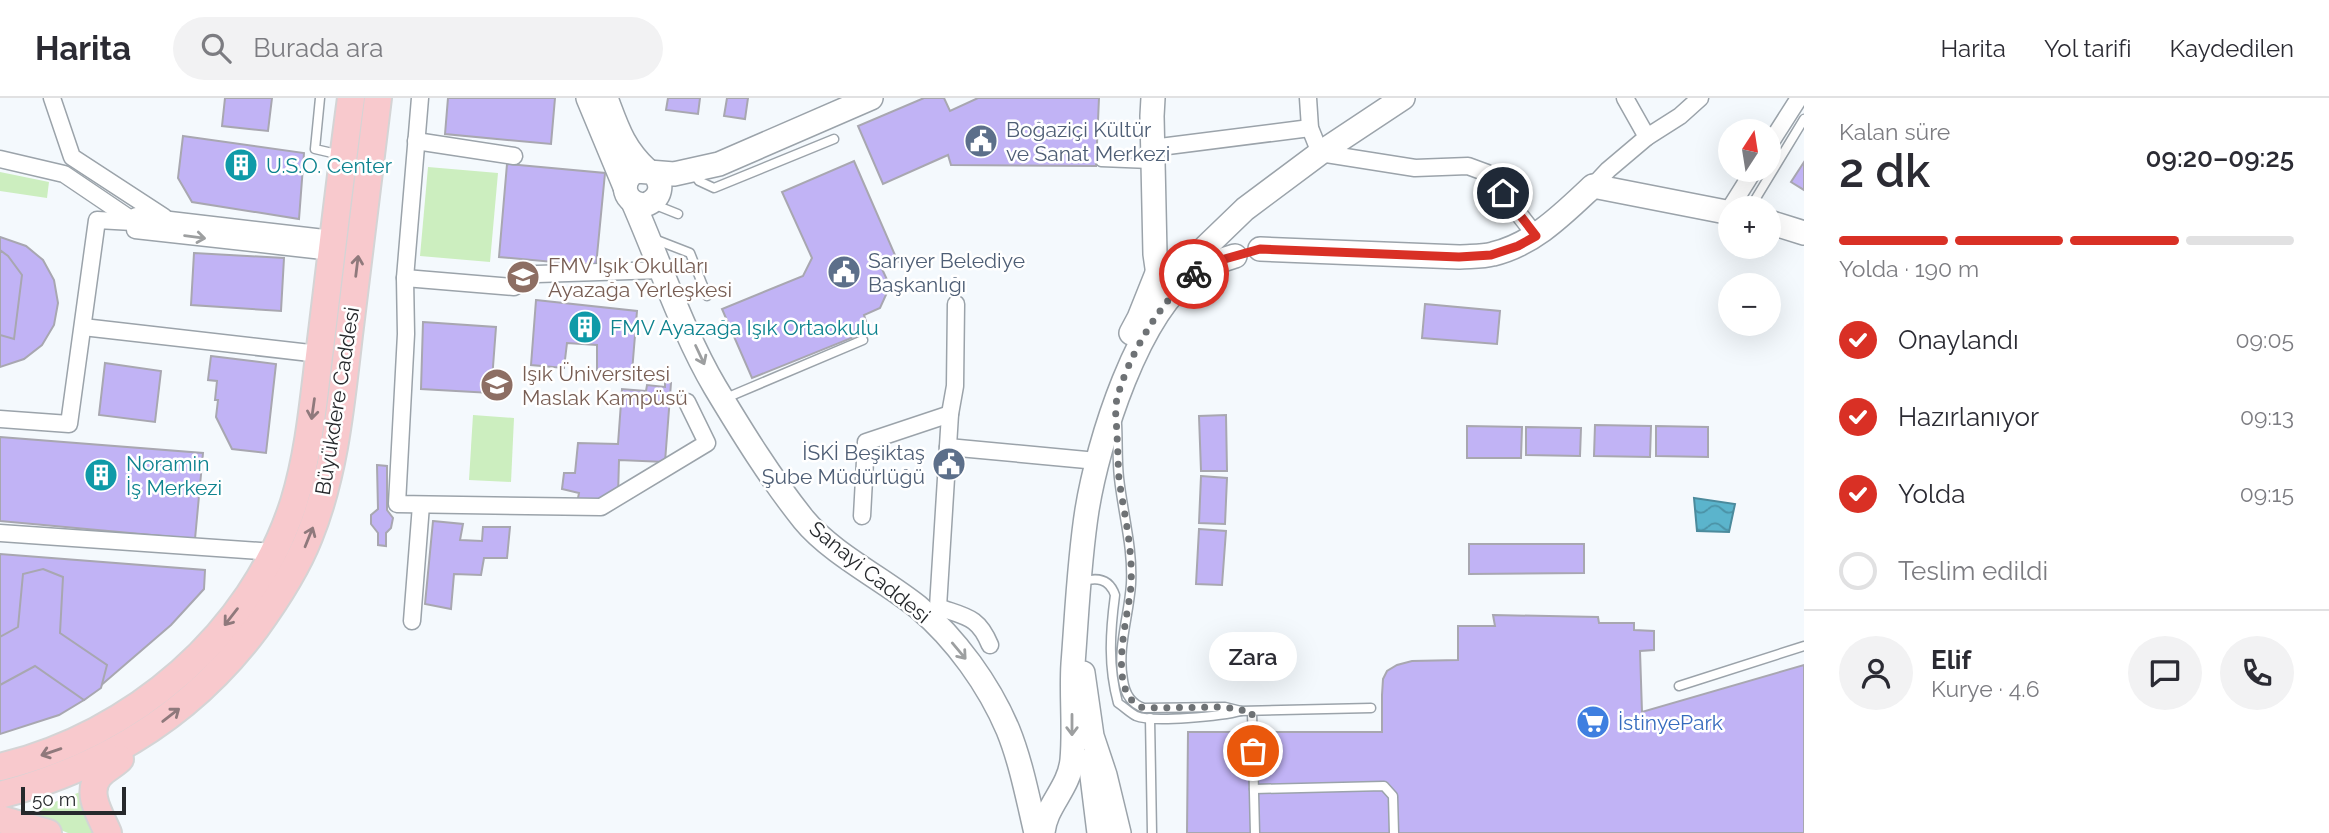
<!DOCTYPE html>
<html lang="tr">
<meta charset="utf-8">
<style>
:root{--surface:#fff;--page:#f2f2f3;--text:#2b2b33;--muted:#7c7c81;--line:#e1e1e2;--accent:#d93025}
body{margin:0;font-family:Raleway,sans-serif;background:var(--page);color:var(--text);height:100vh;display:flex;flex-direction:column;font-size:26px;white-space:nowrap}
*{box-sizing:border-box;margin:0}
p{font-size:23px;color:var(--muted)}
.icon{flex:none;width:38px;height:38px;fill:none;stroke:currentColor;stroke-width:2;stroke-linecap:round;stroke-linejoin:round}
.map{position:relative;flex:1;overflow:hidden}
.sheet{display:flex;flex-direction:column;background:var(--surface);width:525px}
.sheet>*{flex:none}
.needle{width:46px;rotate:12deg}
.tools{position:absolute;left:1718px;top:21px;display:grid;gap:14px}
.tools a{display:grid;place-items:center;width:63px;height:63px;border-radius:50%;background:var(--surface);box-shadow:0 7px 28px #0002;font-size:35px}
.scale{position:absolute;left:21px;bottom:18px;width:105px;box-sizing:border-box;padding-left:7px;border:4px solid #26292c;border-top:0;font-size:19px;line-height:24px;white-space:nowrap;color:#26292c;-webkit-text-stroke:5px #fff;paint-order:stroke}
.pin{position:absolute;display:grid;place-items:center;width:60px;height:60px;color:#fff;margin:-30px;border:4px solid #fff;border-radius:50%;box-shadow:0 2px 7px #0007}
.courier{position:absolute;display:grid;place-items:center;width:70px;height:70px;margin:-35px;border:5px solid #d93025;border-radius:50%;background:#fff;color:#222;box-shadow:0 2px 9px #0007}
.bubble{position:absolute;height:49px;border-radius:24px;background:var(--surface);box-shadow:0 7px 28px #0002;font-size:23px;font-weight:600;line-height:49px;text-align:center}
.overview em{font-style:normal;font-weight:600}
.overview div{display:flex;flex-direction:column-reverse}
.overview{display:flex;align-items:center;justify-content:space-between;height:119px;padding:0 35px}
h1{font-size:46px;font-weight:600;line-height:52px}
.bar{display:grid;grid-template-columns:repeat(4,1fr);gap:10px 7px;align-content:center;height:84px;padding:0 35px}
.bar i{height:9px;border-radius:5px;background:var(--line)}
.bar .selected{background:var(--accent)}
.bar p{grid-column:span 4}
.line{display:flex;align-items:center;gap:18px;padding:0 35px;border-top:2px solid var(--line)}
.line div{flex:1}
.round{display:grid;place-items:center;flex:none;width:74px;height:74px;border-radius:37px;background:var(--page)}
ol{padding:0 35px;list-style:none}
li{display:flex;align-items:center;gap:21px;height:77px}
li p{margin-inline-start:auto}
li .icon{padding:7px;border-radius:50%;background:var(--accent);color:#fff;stroke-width:4}
li:last-child{color:var(--muted)}
li i{width:38px;height:38px;border:4px solid var(--line);border-radius:50%}
header{display:flex;align-items:center;gap:42px;box-sizing:border-box;height:98px;padding:0 35px;background:var(--surface);border-bottom:2px solid var(--line)}
header strong{font-size:33px}
nav{display:flex;gap:38px;margin-inline-start:auto;font-size:24px}
.search{width:490px;height:63px;background:var(--page);display:flex;align-items:center;gap:18px;box-sizing:border-box;padding:0 24px;border-radius:38px;color:var(--muted);font-size:26px}
main{display:flex;flex:1;min-height:0}
.map>svg:first-child{display:block}
.green{fill:#cceebf}
.water{fill:url(#water-waves);stroke:#4b8a9c;stroke-width:2}
.building{fill:#c1b3f5;stroke:#a8a7b0;stroke-width:2}
.lines{fill:none;stroke-linecap:round;stroke-linejoin:round}
.lane-casing{stroke:#9ba3aa;stroke-width:11}
.street-casing{stroke:#9ba3aa;stroke-width:19}
.secondary-casing{stroke:#9ba3aa;stroke-width:26}
.primary-casing{stroke:#d4d4d5;stroke-width:30}
.lane{stroke:#fff;stroke-width:8}
.street{stroke:#fff;stroke-width:16}
.secondary{stroke:#fff;stroke-width:23}
.primary{stroke:#f8c9cd;stroke-width:26}
.oneway{stroke:#9d9fa0}
.oneway2{stroke:#8f797c}
.done{stroke:#6e7275;stroke-width:7;stroke-dasharray:0 12.6}
.route{stroke:#d93025;stroke-width:9}
.labels{text-anchor:middle;dominant-baseline:central;stroke-width:5;stroke-linejoin:round;paint-order:stroke}
.service-label{font-size:21px;fill:#4e5e75;stroke:#fff;text-anchor:start}
.culture-label{font-size:21px;fill:#0d838f;stroke:#fff;text-anchor:start}
.education-label{font-size:21px;fill:#785e54;stroke:#fff;text-anchor:start}
.street-label{font-size:21px;fill:#26292c;stroke:#fff}
.shop-label{font-size:21px;fill:#366cbe;stroke:#fff;text-anchor:start}
</style>
<header>
<strong>Harita</strong>
<div class="search"><svg class="icon" aria-label="search" viewBox="0 0 24 24"><circle cx="10" cy="10" r="6"/><path d="M15 15l6 6"/></svg>Burada ara</div>
<nav><a>Harita</a><a>Yol tarifi</a><a>Kaydedilen</a></nav>
</header>
<main>
<div class="map">
<svg width="1804" height="735" viewBox="0 0 1804 735">
<defs>
<pattern id="water-waves" width="16" height="10" patternUnits="userSpaceOnUse" patternTransform="scale(1.75)"><rect width="16" height="10" fill="#5bb4cc"/><path d="M0 5q4-4 8 0t8 0" fill="none" stroke="#4b92a6"/></pattern>
</defs>
<rect width="100%" height="100%" fill="#f4f9fd"/>
<g class="green">
<polygon points="428,69 498,75 490,164 420,158"/>
<polygon points="0,74 49,84 47,100 0,93"/>
<polygon points="473,317 514,320 511,384 469,382"/>
<polygon points="80,694 97,735 68,735 46,726 17,719"/>
</g>
<polygon class="water" points="1694,400 1735,406 1729,434 1697,433"/>
<g class="building">
<polygon points="225,0 272,0 268,33 222,28"/>
<polygon points="448,0 555,0 551,46 445,36"/>
<polygon points="668,0 700,0 698,16 666,12"/>
<polygon points="727,0 748,0 745,21 724,18"/>
<polygon points="924,0 944,0 950,13 978,0 1099,0 1096,68 951,67 948,57 883,86 858,28"/>
<polygon points="183,38 304,55 299,121 192,104 178,80"/>
<polygon points="854,63 898,164 882,171 890,188 880,210 864,217 869,233 752,280 722,211 803,178 812,160 782,94"/>
<polygon points="1804,64 1804,92 1791,84"/>
<polygon points="507,66 605,75 596,168 499,159"/>
<polygon points="0,139 26,148 43,162 54,182 58,205 54,227 42,247 24,261 0,269"/>
<polygon points="0,152 8,158 22,177 14,241 0,237"/>
<polygon points="194,155 284,160 281,213 191,207"/>
<polygon points="536,202 637,213 632,274 597,272 597,247 567,245 564,270 531,267"/>
<polygon points="1425,206 1500,213 1497,246 1422,240"/>
<polygon points="423,224 496,229 491,295 421,291"/>
<polygon points="211,258 276,266 266,355 232,351 216,319 218,302 215,302 217,283 208,282"/>
<polygon points="105,265 161,273 155,324 99,317"/>
<polygon points="665,283 671,285 665,364 619,362 618,398 596,405 577,405 579,395 562,391 564,375 575,375 578,345 618,346 622,291 646,293 647,287 665,289"/>
<polygon points="1226,317 1227,373 1201,373 1199,318"/>
<polygon points="1595,327 1651,328 1650,359 1594,358"/>
<polygon points="1467,328 1522,329 1521,360 1467,360"/>
<polygon points="1656,328 1708,329 1708,359 1656,358"/>
<polygon points="1526,329 1581,330 1580,358 1526,357"/>
<polygon points="0,339 203,355 195,441 0,423"/>
<polygon points="377,367 387,368 387,412 393,420 391,430 386,435 386,448 378,447 378,435 371,426 371,417 378,411"/>
<polygon points="1201,378 1227,380 1225,426 1199,425"/>
<polygon points="433,423 463,426 460,442 482,443 483,429 510,429 507,460 484,460 481,477 454,476 451,511 425,506"/>
<polygon points="1199,431 1226,433 1222,487 1196,486"/>
<polygon points="1469,446 1584,446 1584,475 1469,476"/>
<polygon points="0,456 205,472 204,491 171,527 84,602 59,617 0,636"/>
<polygon points="43,471 63,479 60,535 107,567 101,590 84,602 35,568 0,587 0,539 18,529 23,476"/>
<polygon points="1493,517 1598,519 1599,525 1634,525 1634,532 1654,533 1654,552 1640,553 1642,614 1804,567 1804,735 1187,735 1188,634 1382,634 1382,597 1383,581 1387,573 1397,567 1412,563 1458,562 1458,528 1495,528"/>
</g>
<g class="lines">
<defs>
<g id="lane">
<polyline points="320,0 315,51 341,57"/>
<polyline points="1101,64 1150,66"/>
<polyline points="694,76 699,83 714,90 834,41"/>
<polyline points="653,106 678,116"/>
<polyline points="1750,110 1804,21"/>
<polyline points="654,141 690,155 707,198"/>
<polyline points="726,300 863,242"/>
<path d="M1081 484C1096 479 1109 480 1115 497 1110 535 1108 568 1118 605 1124 609 1130 615 1136 618 1152 625 1223 618 1241 613L1225 609 1144 610C1131 606 1125 596 1123 582 1117 550 1129 518 1131 486 1133 450 1123 416 1119 380 1117 362 1118 344 1117 326"/>
<polyline points="1679,588 1804,548"/>
<polyline points="1241,613 1371,610"/>
<polyline points="1252,614 1255,735"/>
<polyline points="1150,620 1152,735"/>
<polyline points="1254,691 1384,688 1393,698 1394,735"/>
</g>
<g id="street">
<polyline points="52,0 72,59 164,119"/>
<polyline points="420,0 405,180 406,236 397,406 601,409 707,345 687,304"/>
<polyline points="1308,0 1310,30 1320,55 1415,70 1468,68 1487,75 1536,138"/>
<polyline points="1625,0 1647,39"/>
<polyline points="416,43 514,58"/>
<polyline points="1769,47 1799,0"/>
<polyline points="1152,50 1310,30"/>
<polyline points="0,61 64,76 135,124 135,132 332,154"/>
<polyline points="1593,88 1608,72 1647,39 1680,18 1700,0"/>
<polyline points="1727,115 1754,72"/>
<polyline points="135,124 136,118 333,141"/>
<polyline points="405,180 514,189 537,176 662,172"/>
<path d="M956 206 955 288 950 316 938 509C966 519 978 518 990 547"/>
<polyline points="83,229 319,256"/>
<polyline points="0,321 69,326 97,122 133,124"/>
<polyline points="948,349 1097,363"/>
<polyline points="862,418 866,344 950,316"/>
<polyline points="0,435 274,454"/>
<polyline points="412,523 421,407"/>
</g>
<g id="secondary">
<polyline points="588,0 625,89"/>
<path d="M606 0C617 29 623 50 647 72"/>
<polyline points="1153,0 1152,18 1155,156 1159,184"/>
<path d="M652 74C665 86 661 101 645 107 624 106 618 84 636 73L674 76 719 66 871 0"/>
<path d="M633 104C659 163 683 235 715 289 742 334 771 381 804 422 831 455 883 481 918 509 956 541 989 587 1008 632 1021 664 1028 701 1036 735"/>
<polyline points="1769,124 1804,135"/>
<path d="M1260 151 1459 159C1470 158 1482 159 1493 156 1534 146 1563 116 1593 88L1731 115"/>
<polyline points="1131,235 1139,220 1157,175 1171,166 1189,165 1245,111 1320,55 1403,0"/>
<polyline points="1083,575 1092,638 1105,677 1119,735"/>
<polyline points="1090,662 1099,735"/>
<path d="M1043 735C1045 708 1069 691 1072 662 1075 630 1071 598 1073 566 1077 514 1079 463 1087 412 1098 344 1138 214 1196 174 1208 166 1222 162 1235 158"/>
</g>
<g id="primary">
<path d="M0 669C133 637 252 536 294 404 310 352 314 296 321 242 331 161 340 81 351 0"/>
<path d="M0 697C103 670 192 616 256 530 277 501 296 472 309 439 335 375 341 305 349 237 358 158 368 79 378 0"/>
<polyline points="0,721 48,735"/>
<path d="M108 735C101 718 85 695 99 678 105 671 114 667 120 661"/>
</g>
</defs>
<use href="#lane" class="lane-casing"/>
<use href="#street" class="street-casing"/>
<use href="#secondary" class="secondary-casing"/>
<use href="#primary" class="primary-casing"/>
<use href="#lane" class="lane"/>
<use href="#street" class="street"/>
<use href="#secondary" class="secondary"/>
<use href="#primary" class="primary"/>
</g>
<defs><path id="oneway-shaft" d="M-6 0H5M1.5-3L5.5 0L1.5 3" fill="none" stroke-width="1.6" stroke-linecap="round" stroke-linejoin="round" transform="scale(1.75)"/></defs>
<g class="oneway">
<use href="#oneway-shaft" transform="translate(195 139) rotate(7)"/>
<use href="#oneway-shaft" transform="translate(700 257) rotate(65)"/>
<use href="#oneway-shaft" transform="translate(959 553) rotate(50)"/>
<use href="#oneway-shaft" transform="translate(1072 627) rotate(90)"/>
</g>
<g class="oneway2">
<use href="#oneway-shaft" transform="translate(357 168) rotate(-83)"/>
<use href="#oneway-shaft" transform="translate(313 311) rotate(98)"/>
<use href="#oneway-shaft" transform="translate(309 439) rotate(-68)"/>
<use href="#oneway-shaft" transform="translate(231 519) rotate(128)"/>
<use href="#oneway-shaft" transform="translate(171 617) rotate(-38)"/>
<use href="#oneway-shaft" transform="translate(51 654) rotate(161)"/>
</g>
<g class="lines">
<path class="done" d="M1194 176C1161 202 1127 260 1117 301 1114 312 1117 327 1117 338 1118 353 1118 367 1119 381 1124 416 1133 451 1131 487 1129 518 1104 597 1144 610L1225 609 1252 614 1253 653"/>
<polyline class="route" points="1194,176 1221,162 1260,151 1459,159 1491,157 1518,148 1536,138 1503,95"/>
</g>
<defs>
<symbol id="civic-disc" viewBox="-11 -11 22 22"><circle r="9.5" fill="#5c6f8a" stroke="#fff"/><path d="M-.6-6.5H3V-4.5H.6V-3L4-1V1h2V6H-6V1h2V-1L-.6-3ZM-1.2 2.5V6h2.4V2.5Z" fill="#fff"/></symbol>
<symbol id="building-disc" viewBox="-11 -11 22 22"><circle r="9.5" fill="#0f9aa8" stroke="#fff"/><path d="M-4-6H4V6H1V3H-1V6H-4ZM-2.5-4.3h1.7v1.8h-1.7ZM.8-4.3h1.7v1.8H.8ZM-2.5-1h1.7V.8h-1.7ZM.8-1h1.7V.8H.8Z" fill="#fff"/></symbol>
<symbol id="school-disc" viewBox="-11 -11 22 22"><circle r="9.5" fill="#8d6e63" stroke="#fff"/><path d="M0-5L7-2L0 1L-7-2ZM-4 1L0 2.5L4 1V4Q0 6-4 4Z" fill="#fff"/></symbol>
<symbol id="university-disc" viewBox="-11 -11 22 22"><circle r="9.5" fill="#8d6e63" stroke="#fff"/><path d="M0-5L7-2L0 1L-7-2ZM-4 1L0 2.5L4 1V4Q0 6-4 4Z" fill="#fff"/></symbol>
<symbol id="supermarket-disc" viewBox="-11 -11 22 22"><circle r="9.5" fill="#3f7fe0" stroke="#fff"/><path d="M-6-5.5h2.5l.6 2H6L4.5 2H-2.5L-4.4-4H-6ZM-1.5 3.2a1.3 1.3 0 1 0 .1 0ZM3 3.2a1.3 1.3 0 1 0 .1 0Z" fill="#fff"/></symbol>
</defs>
<g fill-rule="evenodd">
<use href="#civic-disc" x="962" y="24" width="38" height="38"/>
<use href="#building-disc" x="222" y="48" width="38" height="38"/>
<use href="#civic-disc" x="825" y="155" width="38" height="38"/>
<use href="#school-disc" x="504" y="160" width="38" height="38"/>
<use href="#building-disc" x="566" y="210" width="38" height="38"/>
<use href="#university-disc" x="478" y="268" width="38" height="38"/>
<use href="#civic-disc" x="930" y="347" width="38" height="38"/>
<use href="#building-disc" x="82" y="358" width="38" height="38"/>
<use href="#supermarket-disc" x="1574" y="605" width="38" height="38"/>
</g>
<g class="labels">
<g class="service-label">
<text x="1006" y="31">Boğaziçi Kültür<tspan x="1006" dy="24">ve Sanat Merkezi</tspan></text>
<text x="868" y="162">Sarıyer Belediye<tspan x="868" dy="24">Başkanlığı</tspan></text>
<text x="925" y="354" text-anchor="end">İSKİ Beşiktaş<tspan x="925" dy="24">Şube Müdürlüğü</tspan></text>
</g>
<g class="culture-label">
<text x="266" y="67">U.S.O. Center</text>
<text x="610" y="229">FMV Ayazağa Işık Ortaokulu</text>
<text x="126" y="365">Noramin<tspan x="126" dy="24">İş Merkezi</tspan></text>
</g>
<g class="education-label">
<text x="548" y="167">FMV Işık Okulları<tspan x="548" dy="24">Ayazağa Yerleşkesi</tspan></text>
<text x="522" y="275">Işık Üniversitesi<tspan x="522" dy="24">Maslak Kampüsü</tspan></text>
</g>
<g class="street-label">
<text transform="translate(337 303) rotate(-81)">Büyükdere Caddesi</text>
<text transform="translate(870 474) rotate(39)">Sanayi Caddesi</text>
</g>
<g class="shop-label">
<text x="1618" y="624">İstinyePark</text>
</g>
</g>
</svg>
<div class="tools">
<a><svg class="needle" viewBox="-14 -14 28 28"><path d="M0-13l5 13h-10z" fill="#e53935"/><path d="M0 13l5-13h-10z" fill="#7c7c81"/></svg></a>
<a>+</a>
<a>−</a>
</div>
<div class="scale">50 m</div>
<div class="pin" style="left:1253px;top:653px;background:#ea580c"><svg class="icon" aria-label="bag" viewBox="0 0 24 24"><path d="M5 8h14l-1 12H6zM9 8a3 3 0 0 1 6 0"/></svg></div>
<div class="pin" style="left:1503px;top:95px;background:#1f2937"><svg class="icon" aria-label="home" viewBox="0 0 24 24"><path d="M3 11l9-7 9 7M6 9v11h12V9"/></svg></div>
<div class="courier" style="left:1194px;top:176px"><svg class="icon" aria-label="bike" viewBox="0 0 24 24"><circle cx="6" cy="16" r="4"/><circle cx="18" cy="16" r="4"/><path d="M6 16l4-8h5l3 8M10 8l3 8H6M13 5h3"/></svg></div>
<div class="bubble" style="left:1209px;top:534px;width:88px">Zara</div>
</div>
<section class="sheet">
<div class="overview"><div><h1>2 dk</h1><p>Kalan süre</p></div><em>09:20–09:25</em></div>
<div class="bar"><i class="selected"></i><i class="selected"></i><i class="selected"></i><i></i><p>Yolda · 190 m</p></div>
<ol>
<li><svg class="icon" aria-label="check" viewBox="0 0 24 24"><path d="M5 12l5 5 9-10"/></svg>Onaylandı<p>09:05</p></li>
<li><svg class="icon" aria-label="check" viewBox="0 0 24 24"><path d="M5 12l5 5 9-10"/></svg>Hazırlanıyor<p>09:13</p></li>
<li><svg class="icon" aria-label="check" viewBox="0 0 24 24"><path d="M5 12l5 5 9-10"/></svg>Yolda<p>09:15</p></li>
<li><i></i>Teslim edildi</li>
</ol>
<div class="line" style="height:126px"><a class="round"><svg class="icon" aria-label="person" viewBox="0 0 24 24"><circle cx="12" cy="8" r="4"/><path d="M4 21q1-7 8-7t8 7"/></svg></a><div><b>Elif</b><p>Kurye · 4.6</p></div><a class="round"><svg class="icon" aria-label="chat" viewBox="0 0 24 24"><path d="M4 5h16v11H9l-5 4z"/></svg></a><a class="round"><svg class="icon" aria-label="phone" viewBox="0 0 24 24"><path d="M5 4h4l2 5-3 2q2 4 5 5l2-3 5 2v4C11 20 4 13 5 4z"/></svg></a></div>
</section>
</main>
